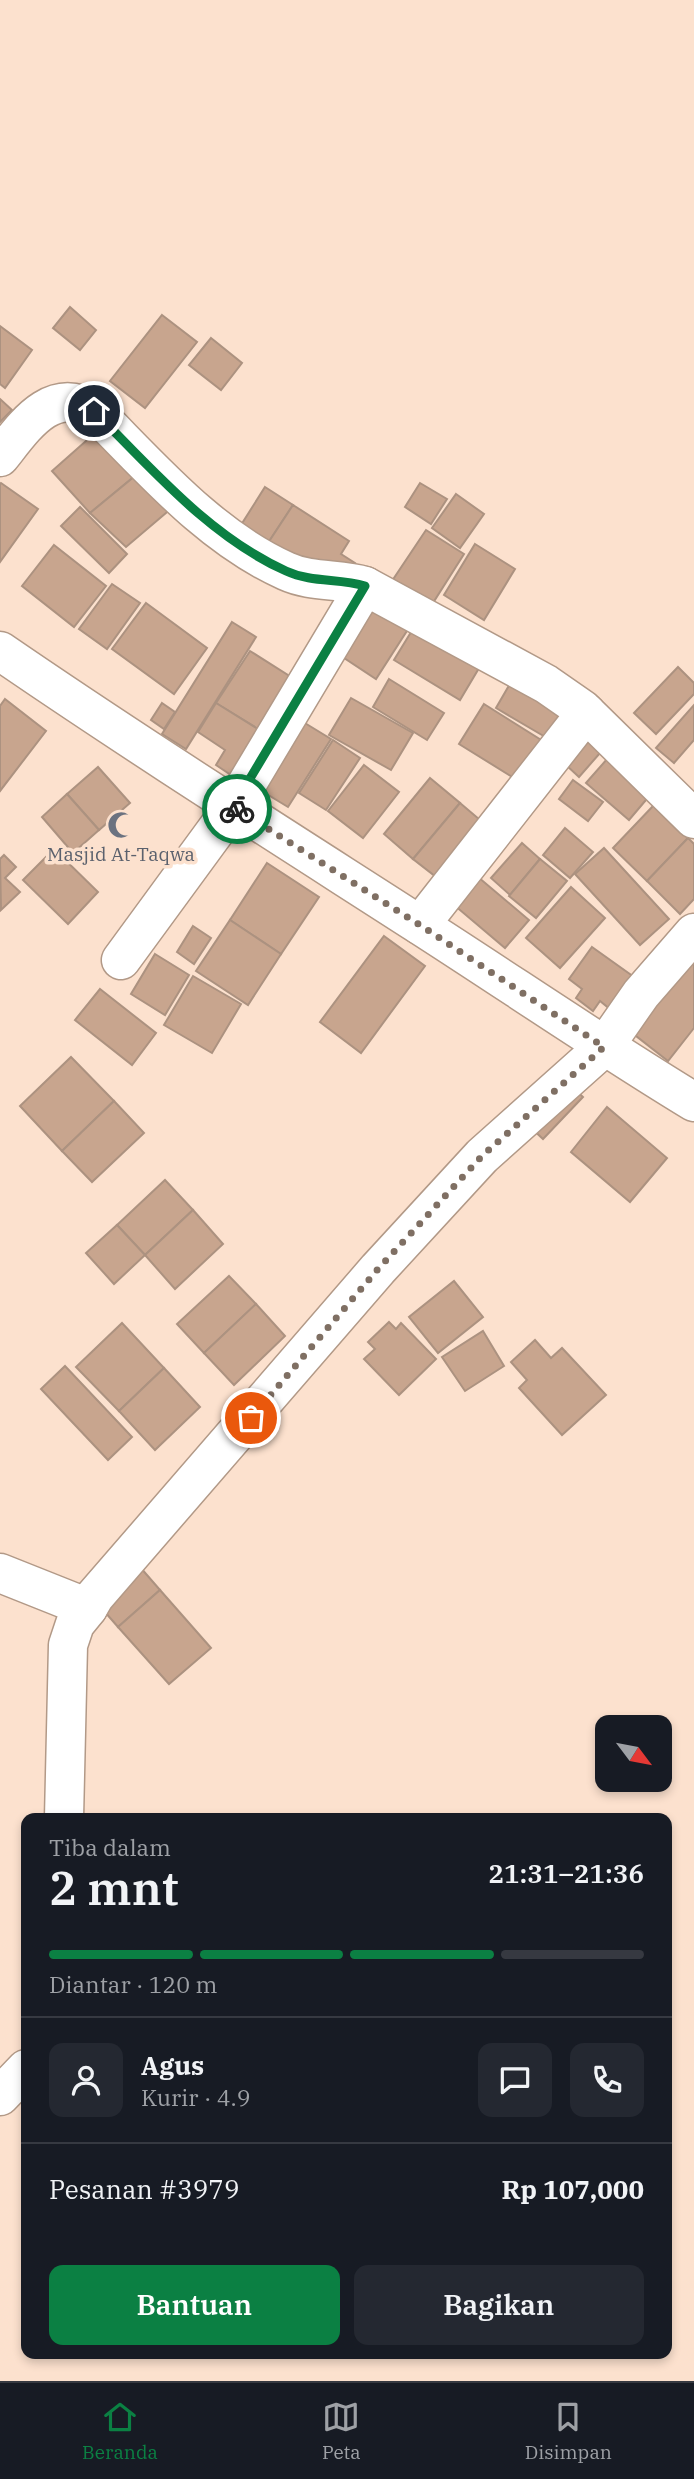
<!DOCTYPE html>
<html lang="id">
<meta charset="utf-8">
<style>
:root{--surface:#171b24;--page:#242831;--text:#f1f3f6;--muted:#9ea1a6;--line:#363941;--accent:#0b8043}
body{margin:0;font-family:"IBM Plex Serif",serif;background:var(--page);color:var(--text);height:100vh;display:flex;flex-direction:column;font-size:26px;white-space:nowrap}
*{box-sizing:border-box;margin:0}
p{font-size:23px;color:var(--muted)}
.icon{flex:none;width:38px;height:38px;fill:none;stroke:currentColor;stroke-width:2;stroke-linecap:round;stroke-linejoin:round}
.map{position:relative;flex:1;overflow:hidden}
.drawer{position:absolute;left:21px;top:1813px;width:651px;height:546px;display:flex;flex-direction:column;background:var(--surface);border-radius:14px;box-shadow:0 4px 10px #0003}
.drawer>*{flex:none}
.needle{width:46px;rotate:122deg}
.fabs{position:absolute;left:595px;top:1715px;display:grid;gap:14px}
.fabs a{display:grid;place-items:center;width:77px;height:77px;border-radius:14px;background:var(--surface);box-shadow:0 4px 10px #0003;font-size:35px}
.pin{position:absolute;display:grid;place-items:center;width:60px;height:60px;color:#fff;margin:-30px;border:4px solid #fff;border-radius:50%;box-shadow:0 2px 7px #0007}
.courier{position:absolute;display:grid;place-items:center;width:70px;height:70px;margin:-35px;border:5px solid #0b8043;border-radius:50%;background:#fff;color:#222;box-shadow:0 2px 9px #0007}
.summary em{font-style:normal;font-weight:600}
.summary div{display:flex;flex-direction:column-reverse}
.summary{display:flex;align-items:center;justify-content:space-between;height:119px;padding:0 28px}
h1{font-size:46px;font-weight:600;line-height:52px}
.bar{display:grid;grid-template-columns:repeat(4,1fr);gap:10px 7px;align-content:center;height:84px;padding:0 28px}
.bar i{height:9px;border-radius:5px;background:var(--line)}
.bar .selected{background:var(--accent)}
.bar p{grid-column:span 4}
.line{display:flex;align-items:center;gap:18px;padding:0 28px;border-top:2px solid var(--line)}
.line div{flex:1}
.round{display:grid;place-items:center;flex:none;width:74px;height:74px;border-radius:14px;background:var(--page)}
.action{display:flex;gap:14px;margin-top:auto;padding:14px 28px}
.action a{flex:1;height:80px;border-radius:14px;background:var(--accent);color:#fff;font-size:28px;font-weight:600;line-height:80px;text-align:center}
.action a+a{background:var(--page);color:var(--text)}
.tab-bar{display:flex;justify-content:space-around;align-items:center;height:98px;border-top:2px solid var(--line);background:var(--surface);font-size:19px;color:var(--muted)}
.tab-bar a{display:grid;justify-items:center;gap:4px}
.tab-bar .selected{color:var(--accent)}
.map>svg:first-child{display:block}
.building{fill:#c8a58e;stroke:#ac9280;stroke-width:2}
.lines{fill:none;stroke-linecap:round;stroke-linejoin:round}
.minor-casing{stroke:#b29987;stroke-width:41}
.minor{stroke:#fff;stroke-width:38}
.done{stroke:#7f6f63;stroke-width:7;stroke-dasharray:0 12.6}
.route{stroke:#0b8043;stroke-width:9}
.labels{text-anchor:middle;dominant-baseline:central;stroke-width:7;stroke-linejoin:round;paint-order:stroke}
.worship-label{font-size:19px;fill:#5b616d;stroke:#fce1ce}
</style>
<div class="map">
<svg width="694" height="2381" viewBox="0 0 694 2381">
<rect width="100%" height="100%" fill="#fce1ce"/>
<g class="building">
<polygon points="70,307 96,330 80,350 53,328"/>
<polygon points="162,315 197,342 145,408 110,381"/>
<polygon points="0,326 32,350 5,388 0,384"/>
<polygon points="211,338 242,363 221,390 189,365"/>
<polygon points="0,399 12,410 0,422"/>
<polygon points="103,426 141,471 90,513 52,471"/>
<polygon points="141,471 173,507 126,547 90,513"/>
<polygon points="1,483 38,509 0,562 0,484"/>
<polygon points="420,483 447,499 431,524 405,507"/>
<polygon points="265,487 293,505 268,543 241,525"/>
<polygon points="456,494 484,514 460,548 432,528"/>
<polygon points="293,505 349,541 341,554 355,563 345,579 268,543"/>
<polygon points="80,507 127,554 109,573 61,526"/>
<polygon points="426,530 464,554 431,606 392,581"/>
<polygon points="475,544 515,569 484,620 444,595"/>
<polygon points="54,545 106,586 74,627 22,586"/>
<polygon points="112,584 140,603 107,649 79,629"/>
<polygon points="371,596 412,623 376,679 335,652"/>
<polygon points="146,603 207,648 174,694 112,649"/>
<polygon points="419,619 485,658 460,700 394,660"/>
<polygon points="232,622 256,637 186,749 162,734"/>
<polygon points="250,651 299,682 266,734 216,703"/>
<polygon points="678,667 694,683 694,694 656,734 634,713"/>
<polygon points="515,675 566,706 547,738 496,708"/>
<polygon points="389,679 444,713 427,740 373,707"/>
<polygon points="351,698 413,733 391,770 329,735"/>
<polygon points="5,699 46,731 0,791 0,706"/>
<polygon points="162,703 175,712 164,729 151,720"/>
<polygon points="216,703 266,734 237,779 216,765 225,750 198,732"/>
<polygon points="484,704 546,743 522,783 459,744"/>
<polygon points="694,705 694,740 674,763 656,748"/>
<polygon points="295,717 331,739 288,807 252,785"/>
<polygon points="593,733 607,745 579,777 566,765"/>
<polygon points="333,740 360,758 326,810 299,793"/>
<polygon points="608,758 651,794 629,820 586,783"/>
<polygon points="364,765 399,792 363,838 328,811"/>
<polygon points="98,767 130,803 99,830 67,794"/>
<polygon points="430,778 460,803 413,859 384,834"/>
<polygon points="573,780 603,802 588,821 559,799"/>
<polygon points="67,794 99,830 73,853 42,817"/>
<polygon points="460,803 486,825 440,880 413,859"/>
<polygon points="654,805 688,838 647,881 613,848"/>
<polygon points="565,828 593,852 570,878 543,855"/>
<polygon points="688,838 694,844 694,899 680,914 647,881"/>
<polygon points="522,843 540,859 510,895 491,878"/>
<polygon points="604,848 669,919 640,945 575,874"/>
<polygon points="54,849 98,892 68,924 23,880"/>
<polygon points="4,855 16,867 5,878 20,892 1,910 0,859"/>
<polygon points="540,859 567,881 536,918 509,896"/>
<polygon points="267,863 319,897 281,954 230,920"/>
<polygon points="478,877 529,920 505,948 454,905"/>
<polygon points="571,887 605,918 560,968 526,938"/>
<polygon points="230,920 281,954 248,1005 196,971"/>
<polygon points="193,926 211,938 194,964 177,952"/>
<polygon points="384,936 425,966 361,1053 320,1022"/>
<polygon points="592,947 634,977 611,1010 600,1001 593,1011 576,998 582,989 569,979"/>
<polygon points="155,954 189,975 165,1015 131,994"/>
<polygon points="694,962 694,1028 668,1061 631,1032"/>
<polygon points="193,976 241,1004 212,1053 164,1025"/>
<polygon points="100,989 156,1033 132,1065 75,1020"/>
<polygon points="71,1057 114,1101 62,1151 20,1106"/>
<polygon points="568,1083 583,1097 543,1139 528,1125"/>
<polygon points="114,1101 144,1133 92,1182 62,1151"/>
<polygon points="607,1107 667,1158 630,1202 571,1152"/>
<polygon points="165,1180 193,1210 145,1255 117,1225"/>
<polygon points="193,1210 223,1244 175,1289 145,1255"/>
<polygon points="117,1225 145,1255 114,1284 86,1253"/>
<polygon points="229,1276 256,1304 204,1353 177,1324"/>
<polygon points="454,1281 483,1317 438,1353 409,1317"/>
<polygon points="256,1304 285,1336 234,1385 204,1353"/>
<polygon points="389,1322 396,1329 401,1323 436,1359 399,1395 364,1359 375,1349 368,1342"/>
<polygon points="122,1323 164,1368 119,1411 76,1367"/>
<polygon points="483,1331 504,1366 465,1391 442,1357"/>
<polygon points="535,1340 551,1358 562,1348 606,1395 562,1435 519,1388 527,1380 511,1362"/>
<polygon points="65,1366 132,1437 108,1460 41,1389"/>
<polygon points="164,1368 200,1407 155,1450 119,1411"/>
<polygon points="140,1567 160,1590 118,1627 98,1604"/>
<polygon points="160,1590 211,1648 169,1684 118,1627"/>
</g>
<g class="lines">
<defs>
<g id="minor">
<path d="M0 457C24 427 51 384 94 411 152 469 210 537 286 571 312 583 339 578 365 586L546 684 582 709 694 819"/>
<path d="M0 651C137 745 278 834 418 924 510 983 600 1045 694 1102"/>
<polyline points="420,925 586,713"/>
<polyline points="121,960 233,807 365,586"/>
<polyline points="0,1573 88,1608 95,1596 378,1269 482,1156 604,1047 641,994 694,933"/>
<polyline points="64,1818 68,1645 75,1624 88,1608"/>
<polyline points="0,2096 26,2069"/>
</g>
</defs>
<use href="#minor" class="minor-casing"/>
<use href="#minor" class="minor"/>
</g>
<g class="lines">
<polyline class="done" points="237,809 420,925 604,1047 482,1156 378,1269 251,1418"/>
<path class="route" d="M94 411C152 469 210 537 286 571 312 583 339 578 365 586L233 807 237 809"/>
</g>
<defs>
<symbol id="mosque-bare" viewBox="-9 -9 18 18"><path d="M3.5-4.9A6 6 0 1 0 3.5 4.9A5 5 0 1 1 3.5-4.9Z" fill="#6b7280" stroke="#fce1ce" stroke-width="2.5" paint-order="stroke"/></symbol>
</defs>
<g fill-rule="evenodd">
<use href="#mosque-bare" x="102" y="806" width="38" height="38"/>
</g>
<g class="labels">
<g class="worship-label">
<text x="121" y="854">Masjid At-Taqwa</text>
</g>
</g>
</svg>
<div class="fabs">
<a><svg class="needle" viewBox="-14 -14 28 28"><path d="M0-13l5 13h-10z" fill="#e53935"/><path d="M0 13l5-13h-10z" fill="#9ea1a6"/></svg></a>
</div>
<div class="pin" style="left:251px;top:1418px;background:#ea580c"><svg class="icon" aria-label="bag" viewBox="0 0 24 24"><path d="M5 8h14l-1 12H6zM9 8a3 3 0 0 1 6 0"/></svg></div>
<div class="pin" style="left:94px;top:411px;background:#1f2937"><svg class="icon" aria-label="home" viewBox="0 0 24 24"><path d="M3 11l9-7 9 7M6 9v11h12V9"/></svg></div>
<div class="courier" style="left:237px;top:809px"><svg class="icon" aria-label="bike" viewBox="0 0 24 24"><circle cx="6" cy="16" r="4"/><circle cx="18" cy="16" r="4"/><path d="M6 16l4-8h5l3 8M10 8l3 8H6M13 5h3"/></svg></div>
<section class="drawer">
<div class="summary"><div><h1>2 mnt</h1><p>Tiba dalam</p></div><em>21:31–21:36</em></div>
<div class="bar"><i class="selected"></i><i class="selected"></i><i class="selected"></i><i></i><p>Diantar · 120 m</p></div>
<div class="line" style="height:126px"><a class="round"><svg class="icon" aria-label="person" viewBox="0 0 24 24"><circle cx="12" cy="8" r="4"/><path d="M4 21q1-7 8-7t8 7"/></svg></a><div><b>Agus</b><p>Kurir · 4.9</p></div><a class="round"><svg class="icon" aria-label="chat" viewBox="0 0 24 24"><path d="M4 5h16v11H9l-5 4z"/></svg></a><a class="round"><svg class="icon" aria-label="phone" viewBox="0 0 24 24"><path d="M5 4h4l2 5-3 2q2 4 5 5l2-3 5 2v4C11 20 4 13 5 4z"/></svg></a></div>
<div class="line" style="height:91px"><div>Pesanan #3979</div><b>Rp 107,000</b></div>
<div class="action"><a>Bantuan</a><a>Bagikan</a></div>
</section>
</div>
<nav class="tab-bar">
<a class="selected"><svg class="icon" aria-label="home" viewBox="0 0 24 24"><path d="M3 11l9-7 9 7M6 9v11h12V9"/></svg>Beranda</a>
<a><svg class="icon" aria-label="map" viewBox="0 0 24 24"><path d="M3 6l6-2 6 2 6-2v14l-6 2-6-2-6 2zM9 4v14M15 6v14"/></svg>Peta</a>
<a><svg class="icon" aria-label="saved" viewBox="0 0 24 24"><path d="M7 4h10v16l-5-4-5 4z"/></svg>Disimpan</a>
</nav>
